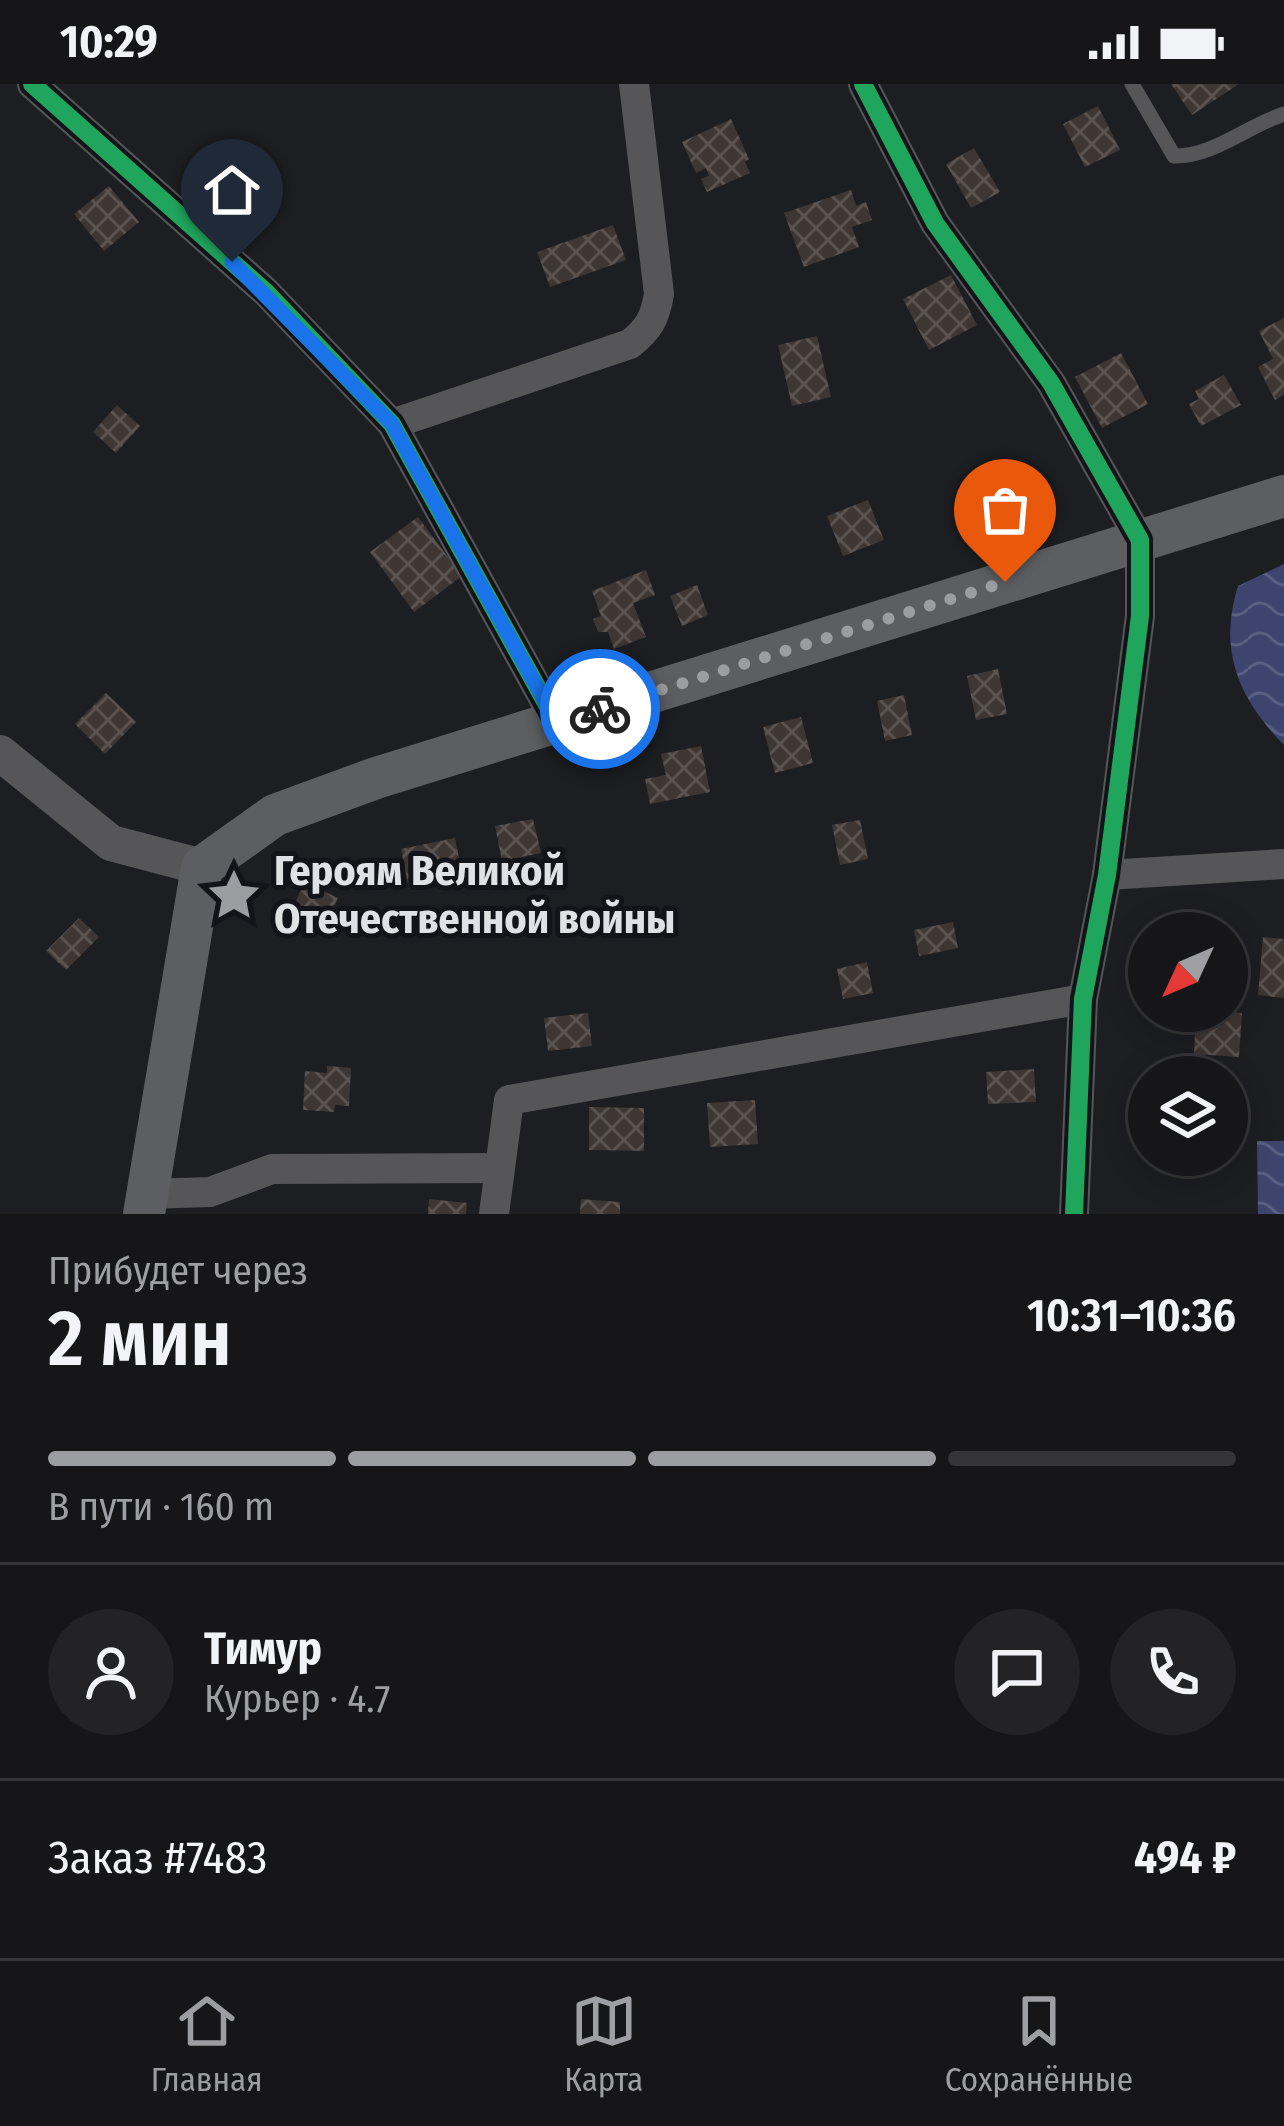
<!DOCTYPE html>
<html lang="ru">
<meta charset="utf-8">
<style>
:root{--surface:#161619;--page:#232326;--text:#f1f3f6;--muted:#9e9fa2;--line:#353538;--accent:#9c9da0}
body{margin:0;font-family:"Fira Sans Condensed",sans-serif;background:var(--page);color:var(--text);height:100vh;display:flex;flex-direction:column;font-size:45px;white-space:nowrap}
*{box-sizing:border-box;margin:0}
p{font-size:39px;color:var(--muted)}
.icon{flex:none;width:66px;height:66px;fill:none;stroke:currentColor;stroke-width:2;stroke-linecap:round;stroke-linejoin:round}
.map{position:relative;height:1130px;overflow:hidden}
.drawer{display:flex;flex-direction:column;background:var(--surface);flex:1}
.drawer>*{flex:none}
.needle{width:78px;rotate:226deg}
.controls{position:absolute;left:1128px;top:828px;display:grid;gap:24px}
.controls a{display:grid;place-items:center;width:120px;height:120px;border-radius:50%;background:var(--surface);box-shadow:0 6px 30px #0003,0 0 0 3px var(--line);font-size:60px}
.pin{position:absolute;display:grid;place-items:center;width:102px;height:102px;color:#fff;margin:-123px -51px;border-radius:50% 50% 50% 0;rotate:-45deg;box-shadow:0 0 12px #0007}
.pin .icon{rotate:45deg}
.courier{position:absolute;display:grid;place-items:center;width:120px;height:120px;margin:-60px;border:9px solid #1a73e8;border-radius:50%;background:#fff;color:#222;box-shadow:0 3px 15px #0007}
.summary em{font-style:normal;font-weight:600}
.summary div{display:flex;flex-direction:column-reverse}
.summary{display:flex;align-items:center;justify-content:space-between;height:204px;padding:0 48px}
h1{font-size:78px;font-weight:600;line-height:90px}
.bar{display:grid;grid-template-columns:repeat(4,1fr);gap:18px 12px;align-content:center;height:144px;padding:0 48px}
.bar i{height:15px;border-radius:9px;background:var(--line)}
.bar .selected{background:var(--accent)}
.bar p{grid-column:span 4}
.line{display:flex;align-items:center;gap:30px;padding:0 48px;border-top:3px solid var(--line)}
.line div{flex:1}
.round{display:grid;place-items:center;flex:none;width:126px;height:126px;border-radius:63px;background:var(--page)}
.status{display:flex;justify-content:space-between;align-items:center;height:84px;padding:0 60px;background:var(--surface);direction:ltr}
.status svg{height:33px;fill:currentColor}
.tabs{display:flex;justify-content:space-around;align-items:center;height:168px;border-top:3px solid var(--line);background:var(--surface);font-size:33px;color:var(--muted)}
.tabs a{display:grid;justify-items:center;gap:6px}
.tabs .selected{color:var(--accent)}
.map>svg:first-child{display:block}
.water{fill:url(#water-waves)}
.building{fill:url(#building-cross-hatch)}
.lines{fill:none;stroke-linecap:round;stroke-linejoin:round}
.service{stroke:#565658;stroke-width:15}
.minor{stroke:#565658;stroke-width:30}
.tertiary{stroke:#565658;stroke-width:36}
.secondary{stroke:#5d5e62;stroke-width:42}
.cycleway-casing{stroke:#131419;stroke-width:26}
.cycleway{stroke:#20a55d;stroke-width:18}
.done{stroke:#9c9da0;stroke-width:12;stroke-dasharray:0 21.6}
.route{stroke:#1a73e8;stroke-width:15}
.labels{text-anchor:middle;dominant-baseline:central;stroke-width:10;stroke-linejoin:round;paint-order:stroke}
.poi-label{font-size:42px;font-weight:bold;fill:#e0e1e5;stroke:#131419;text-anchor:start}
</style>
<div class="status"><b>10:29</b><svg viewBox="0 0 49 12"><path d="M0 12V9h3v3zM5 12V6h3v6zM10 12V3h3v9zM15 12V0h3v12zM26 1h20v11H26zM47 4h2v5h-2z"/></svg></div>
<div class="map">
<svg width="1284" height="1130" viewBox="0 0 1284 1130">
<defs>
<pattern id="water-waves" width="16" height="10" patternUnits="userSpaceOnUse" patternTransform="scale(3)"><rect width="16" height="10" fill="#3d456e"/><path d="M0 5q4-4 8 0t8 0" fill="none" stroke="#596083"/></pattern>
<pattern id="building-cross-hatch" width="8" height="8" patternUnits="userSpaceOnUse" patternTransform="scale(3)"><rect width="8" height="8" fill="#3e3632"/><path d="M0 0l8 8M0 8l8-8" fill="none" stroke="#5a5350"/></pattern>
</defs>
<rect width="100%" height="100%" fill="#1d1e21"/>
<g class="water">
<path d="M1284 480V661C1238 614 1218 566 1238 502Z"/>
<polygon points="1257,1057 1284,1057 1284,1130 1258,1130"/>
</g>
<g class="building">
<polygon points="1171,0 1239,0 1192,31"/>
<polygon points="1098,22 1120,66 1085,83 1063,40"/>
<polygon points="731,35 749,75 745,78 750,89 707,108 701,95 709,92 706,84 696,89 682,58"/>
<polygon points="974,64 1000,108 971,124 946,80"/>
<polygon points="109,102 139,138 104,167 74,130"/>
<polygon points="851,106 856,122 866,118 872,136 852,143 859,163 804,183 784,129"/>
<polygon points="613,141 626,176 550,203 537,168"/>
<polygon points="951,191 977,241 929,266 903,215"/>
<polygon points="1284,234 1284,311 1275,316 1258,283 1273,275 1259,247"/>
<polygon points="817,252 831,313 792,322 778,261"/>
<polygon points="1121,269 1148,320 1102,344 1075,293"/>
<polygon points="1224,291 1241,321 1201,342 1189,320 1199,315 1195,307"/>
<polygon points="117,321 140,342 116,369 93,348"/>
<polygon points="868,416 884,456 843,472 827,432"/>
<polygon points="418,433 462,492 414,528 370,468"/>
<polygon points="646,486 655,511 633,519 646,553 614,565 608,548 598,548 593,535 601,532 592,507"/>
<polygon points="697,501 708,531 682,542 670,512"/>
<polygon points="998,585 1007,630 976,636 967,592"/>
<polygon points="106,609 136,638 105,670 75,640"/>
<polygon points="904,611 912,651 885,657 877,617"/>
<polygon points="801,633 813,679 775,689 763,643"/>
<polygon points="701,662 710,708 650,720 645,695 666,691 661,670"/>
<polygon points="533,735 541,769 502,777 495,742"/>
<polygon points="860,736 868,775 840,781 832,741"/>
<polygon points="455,754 463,794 409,805 401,765"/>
<polygon points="304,798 338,814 327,837 294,822"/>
<polygon points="79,834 99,853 66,886 46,867"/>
<polygon points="953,838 958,864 919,872 914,846"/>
<polygon points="1263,853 1284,855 1284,914 1258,911"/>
<polygon points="867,878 873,909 843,915 837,885"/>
<polygon points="1196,927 1242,929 1239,973 1194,970"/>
<polygon points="588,929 592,962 548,967 544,934"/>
<polygon points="327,982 351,984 349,1022 335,1021 334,1028 303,1026 305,987 327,989"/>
<polygon points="1034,985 1036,1018 988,1020 986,988"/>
<polygon points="755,1016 758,1060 710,1063 707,1019"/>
<polygon points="589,1023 644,1024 644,1067 589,1066"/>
<polygon points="429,1115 467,1119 466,1130 428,1130"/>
<polygon points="581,1115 620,1118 620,1130 580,1130"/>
</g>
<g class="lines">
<path class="service" d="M1132 0 1174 72C1213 73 1247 42 1284 30"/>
<g class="minor">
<polyline points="32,0 266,208 392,340 557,639"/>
<polyline points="863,0 935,139 1051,299 1140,456 1140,532 1107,791 1083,915 1074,1130"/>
<path d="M392 340 630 260C649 245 655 234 659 210L634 0"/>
<polyline points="1107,791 1284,780"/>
<polyline points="147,1110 210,1108 272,1085 499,1084"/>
<polyline points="494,1130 509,1016 1083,915"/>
</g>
<polyline class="tertiary" points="0,669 111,759 202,783"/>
<polyline class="secondary" points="144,1130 202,783 275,731 376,694 1284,412"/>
<defs>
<g id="cycleway">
<polyline points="32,0 266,208 392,340 557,639"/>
<polyline points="863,0 935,139 1051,299 1140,456 1140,532 1107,791 1083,915 1074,1130"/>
</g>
</defs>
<use href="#cycleway" class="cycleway-casing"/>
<use href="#cycleway" class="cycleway"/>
</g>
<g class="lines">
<polyline class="done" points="600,625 1005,498"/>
<polyline class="route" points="232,178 392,340 557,639 600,625"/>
</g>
<defs>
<symbol id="sight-bare" viewBox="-9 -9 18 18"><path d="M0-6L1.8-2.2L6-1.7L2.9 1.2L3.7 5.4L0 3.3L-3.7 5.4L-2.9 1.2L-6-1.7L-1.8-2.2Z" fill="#9c9da0" stroke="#131419" stroke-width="2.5" paint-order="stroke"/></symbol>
</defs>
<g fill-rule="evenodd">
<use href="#sight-bare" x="196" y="773" width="76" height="76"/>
</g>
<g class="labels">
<g class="poi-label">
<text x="274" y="787">Героям Великой<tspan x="274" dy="48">Отечественной войны</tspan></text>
</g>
</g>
</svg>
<div class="controls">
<a><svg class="needle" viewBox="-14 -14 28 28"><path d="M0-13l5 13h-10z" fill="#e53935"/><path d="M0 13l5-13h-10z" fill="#9e9fa2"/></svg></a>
<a><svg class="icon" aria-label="layers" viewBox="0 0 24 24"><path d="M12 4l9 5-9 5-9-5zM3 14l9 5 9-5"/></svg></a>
</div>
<div class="pin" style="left:1005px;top:498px;background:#ea580c"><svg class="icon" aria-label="bag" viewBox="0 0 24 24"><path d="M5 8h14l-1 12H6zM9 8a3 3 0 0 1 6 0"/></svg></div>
<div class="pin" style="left:232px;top:178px;background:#1f2937"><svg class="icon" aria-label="home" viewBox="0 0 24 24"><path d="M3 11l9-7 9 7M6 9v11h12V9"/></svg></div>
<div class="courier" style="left:600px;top:625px"><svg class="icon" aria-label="bike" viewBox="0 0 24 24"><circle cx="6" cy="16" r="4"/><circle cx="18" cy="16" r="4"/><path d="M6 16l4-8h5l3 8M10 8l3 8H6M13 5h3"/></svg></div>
</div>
<section class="drawer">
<div class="summary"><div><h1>2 мин</h1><p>Прибудет через</p></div><em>10:31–10:36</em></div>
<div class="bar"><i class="selected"></i><i class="selected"></i><i class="selected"></i><i></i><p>В пути · 160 m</p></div>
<div class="line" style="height:216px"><a class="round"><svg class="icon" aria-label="person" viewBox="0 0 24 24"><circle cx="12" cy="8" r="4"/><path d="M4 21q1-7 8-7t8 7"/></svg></a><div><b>Тимур</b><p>Курьер · 4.7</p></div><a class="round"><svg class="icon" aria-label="chat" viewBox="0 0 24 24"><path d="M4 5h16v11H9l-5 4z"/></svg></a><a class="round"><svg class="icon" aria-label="phone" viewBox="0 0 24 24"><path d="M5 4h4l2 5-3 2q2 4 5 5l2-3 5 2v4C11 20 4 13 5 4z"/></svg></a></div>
<div class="line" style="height:156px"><div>Заказ #7483</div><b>494 ₽</b></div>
</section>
<nav class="tabs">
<a class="selected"><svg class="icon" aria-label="home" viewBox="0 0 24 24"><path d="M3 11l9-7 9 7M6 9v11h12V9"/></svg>Главная</a>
<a><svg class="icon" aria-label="map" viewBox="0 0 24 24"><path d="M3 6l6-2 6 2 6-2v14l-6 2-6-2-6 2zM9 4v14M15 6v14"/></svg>Карта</a>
<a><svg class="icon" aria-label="saved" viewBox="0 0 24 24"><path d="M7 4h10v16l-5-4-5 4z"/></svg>Сохранённые</a>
</nav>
